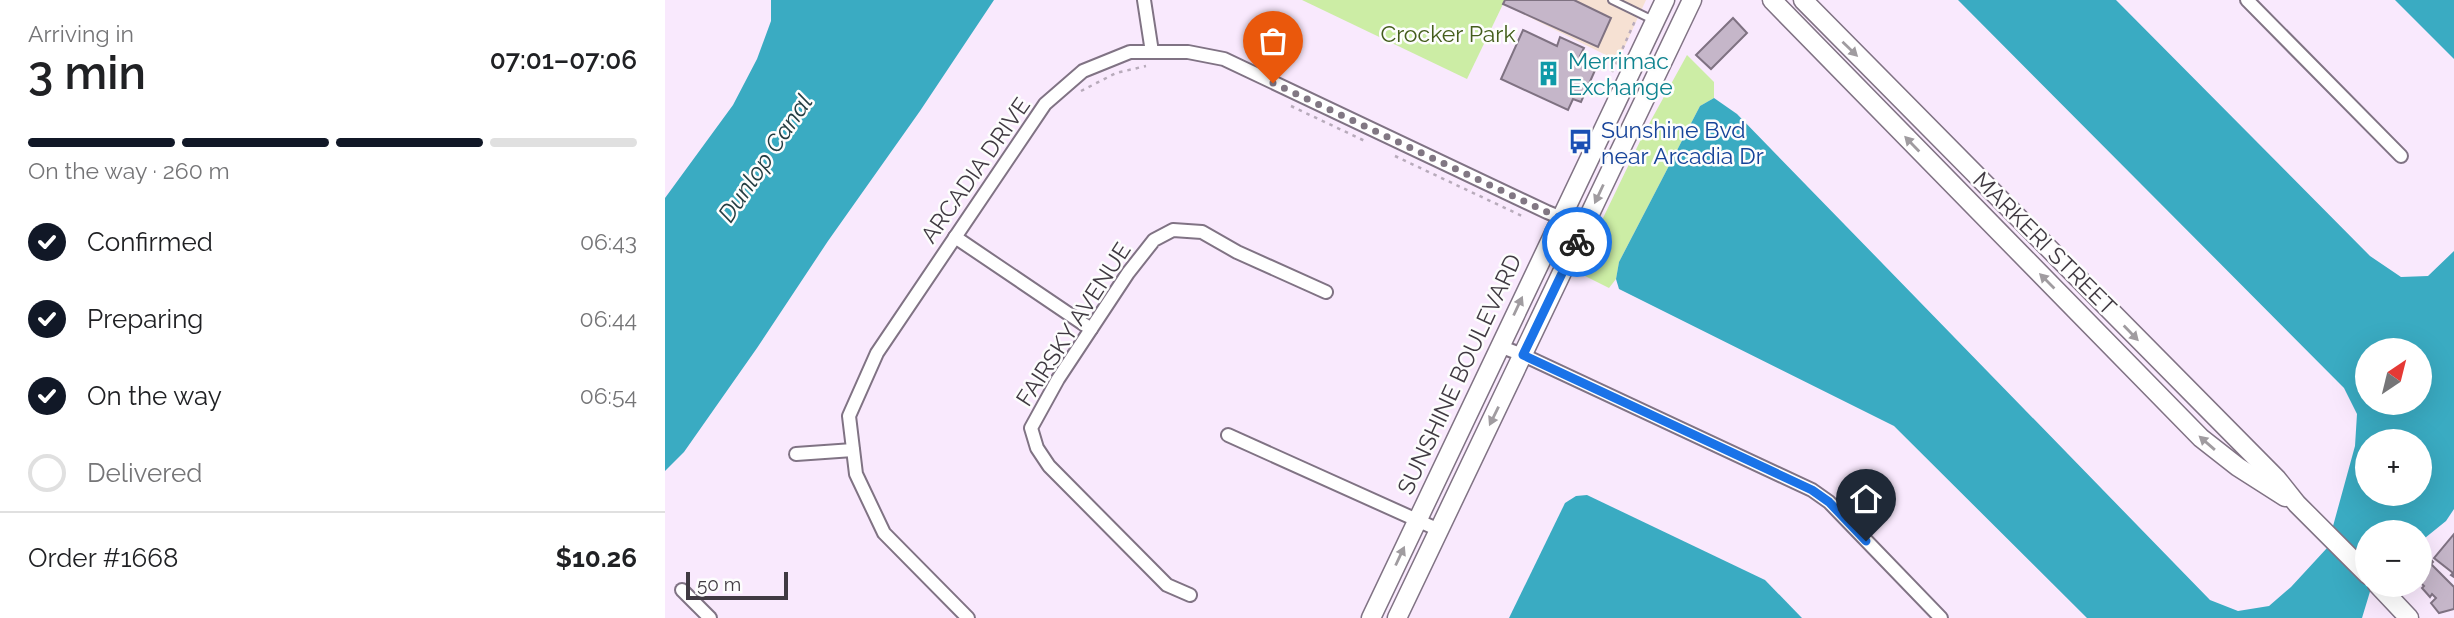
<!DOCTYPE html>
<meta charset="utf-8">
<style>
:root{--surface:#fff;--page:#f2f2f2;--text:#202124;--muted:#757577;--line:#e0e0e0;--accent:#111827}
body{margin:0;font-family:Raleway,sans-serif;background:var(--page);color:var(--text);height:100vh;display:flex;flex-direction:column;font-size:26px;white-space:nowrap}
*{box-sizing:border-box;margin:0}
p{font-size:23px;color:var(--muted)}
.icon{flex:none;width:38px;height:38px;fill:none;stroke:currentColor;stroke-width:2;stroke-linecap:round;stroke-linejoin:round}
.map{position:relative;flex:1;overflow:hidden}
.sheet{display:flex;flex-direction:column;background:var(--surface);width:665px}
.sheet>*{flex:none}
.needle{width:46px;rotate:35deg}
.tools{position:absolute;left:1690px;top:338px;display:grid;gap:14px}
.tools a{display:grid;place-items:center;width:77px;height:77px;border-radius:50%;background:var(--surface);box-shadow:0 7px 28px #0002;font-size:35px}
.scale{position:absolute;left:21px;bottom:18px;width:102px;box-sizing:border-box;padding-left:7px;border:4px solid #403a42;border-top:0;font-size:19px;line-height:24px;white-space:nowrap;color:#403a42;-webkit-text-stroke:5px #fdfdfd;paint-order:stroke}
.pin{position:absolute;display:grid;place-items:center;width:60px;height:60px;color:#fff;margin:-72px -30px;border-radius:50% 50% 50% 0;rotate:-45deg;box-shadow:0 0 7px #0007}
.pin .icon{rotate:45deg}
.courier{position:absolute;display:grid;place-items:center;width:70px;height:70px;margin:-35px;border:5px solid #1a73e8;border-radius:50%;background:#fff;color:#222;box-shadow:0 2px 9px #0007}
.head em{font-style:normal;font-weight:600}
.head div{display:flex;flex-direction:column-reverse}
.head{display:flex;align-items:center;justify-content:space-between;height:119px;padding:0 28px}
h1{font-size:46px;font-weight:600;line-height:52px}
.bar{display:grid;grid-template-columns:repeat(4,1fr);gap:10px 7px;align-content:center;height:84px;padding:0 28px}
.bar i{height:9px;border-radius:5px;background:var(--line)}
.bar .selected{background:var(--accent)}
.bar p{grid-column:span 4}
.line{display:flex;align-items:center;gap:18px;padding:0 28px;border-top:2px solid var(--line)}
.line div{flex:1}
ol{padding:0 28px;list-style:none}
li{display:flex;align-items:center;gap:21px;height:77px}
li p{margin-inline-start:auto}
li .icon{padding:7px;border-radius:50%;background:var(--accent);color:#fff;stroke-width:4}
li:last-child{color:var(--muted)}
li i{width:38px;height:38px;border:4px solid var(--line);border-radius:50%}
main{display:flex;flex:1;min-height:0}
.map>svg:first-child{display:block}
.commercial{fill:#f6e1d3}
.green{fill:#cceda5}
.water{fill:#3aabc2;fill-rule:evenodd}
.building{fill:#c5b6c9;stroke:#7f7282;stroke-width:2}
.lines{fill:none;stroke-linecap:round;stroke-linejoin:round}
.service-casing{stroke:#807384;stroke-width:10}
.minor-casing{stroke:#807384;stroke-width:16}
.secondary-casing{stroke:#807384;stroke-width:21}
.path{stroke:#b8abbb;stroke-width:2.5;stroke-dasharray:3.5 5;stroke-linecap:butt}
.service{stroke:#fff;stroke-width:6}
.minor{stroke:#fff;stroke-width:12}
.secondary{stroke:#fff;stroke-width:18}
.oneway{fill:#a09ca0}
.done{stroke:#817783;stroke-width:7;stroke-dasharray:0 12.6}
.route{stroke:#1a73e8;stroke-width:9}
.labels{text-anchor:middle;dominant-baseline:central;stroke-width:5;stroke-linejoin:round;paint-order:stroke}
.park-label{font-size:23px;fill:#445d1c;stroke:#fdfdfd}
.culture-label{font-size:23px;fill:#0d838f;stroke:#fdfdfd;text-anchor:start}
.transit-label{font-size:23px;fill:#164399;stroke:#fdfdfd;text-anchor:start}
.street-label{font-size:23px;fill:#403a42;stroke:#fdfdfd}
.water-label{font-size:24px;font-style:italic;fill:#233c41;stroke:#fdfdfd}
</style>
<main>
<section class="sheet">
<div class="head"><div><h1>3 min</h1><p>Arriving in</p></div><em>07:01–07:06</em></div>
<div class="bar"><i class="selected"></i><i class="selected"></i><i class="selected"></i><i></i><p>On the way · 260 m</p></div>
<ol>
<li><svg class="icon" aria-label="check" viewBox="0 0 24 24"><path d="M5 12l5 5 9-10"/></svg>Confirmed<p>06:43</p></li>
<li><svg class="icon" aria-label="check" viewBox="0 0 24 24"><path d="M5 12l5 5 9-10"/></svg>Preparing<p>06:44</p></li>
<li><svg class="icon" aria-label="check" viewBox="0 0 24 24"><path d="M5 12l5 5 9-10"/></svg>On the way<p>06:54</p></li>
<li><i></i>Delivered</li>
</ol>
<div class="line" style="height:91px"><div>Order #1668</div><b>$10.26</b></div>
</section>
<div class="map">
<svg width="1789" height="618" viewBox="0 0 1789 618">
<rect width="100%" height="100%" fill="#f9e9fd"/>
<polygon class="commercial" points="840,0 981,0 953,61 838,4"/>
<g class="green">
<polygon points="637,0 840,0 802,79"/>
<polygon points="1022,55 1049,82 1049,98 1035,106 954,262 951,279 944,288 912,272 979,133"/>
</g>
<g class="water">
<polygon points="106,0 329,0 255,111 163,241 92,348 19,452 0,471 0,198 68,105 92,59 106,21"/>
<path d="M1293 0H1451L1705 256 1736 277 1763 276 1789 251V509L1781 521 1755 542V532H1703V584L1707 585 1697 618H1422L1229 426 954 289 951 279 954 262 1035 106 1049 98 1072 114 1545 600 1573 611 1604 606 1626 587 1662 548 1690 446 1692 414 1679 388ZM1703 350H1755V402H1703ZM1703 441H1755V494H1703Z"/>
<polygon points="1730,0 1789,0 1789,59"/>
<polygon points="922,495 1100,580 1137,618 844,618 900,503 911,496"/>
</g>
<g class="building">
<polygon points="840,0 909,0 946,18 933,47 838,4"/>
<polygon points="1068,18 1082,33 1046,69 1031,55"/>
<polygon points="858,30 892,46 895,37 919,48 915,56 927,62 925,66 931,68 916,102 908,99 903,110 836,79"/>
<polygon points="1789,534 1789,577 1786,575 1788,573 1769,558"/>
<polygon points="1763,556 1768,562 1755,575 1755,559 1757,557 1759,560"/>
<polygon points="1766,564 1789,587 1789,609 1774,613 1766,603 1771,598 1767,594 1765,597 1757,588 1759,586 1755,582 1755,575"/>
</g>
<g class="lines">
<defs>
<polyline id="service" points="947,0 988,20"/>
<g id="minor">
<polyline points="479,0 487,52"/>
<polyline points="1582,0 1736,156"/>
<polyline points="290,237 426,329"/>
<polyline points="834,346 858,355 1147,490 1164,502 1276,618"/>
<polyline points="563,435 774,530"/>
<polyline points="131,454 188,450"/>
<polyline points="17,590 45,618"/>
<polyline points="525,595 502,585 384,466 372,448 366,428 393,379 463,273 489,240 508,230 537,232 572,252 661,292"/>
<polyline points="303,618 219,533 191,474 184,416 212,353 380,104 418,71 465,52 523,52 559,59 882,212 919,227"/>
</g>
<g id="secondary">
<polyline points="1107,0 1536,438 1573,467 1620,497"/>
<polyline points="1138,0 1612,479 1632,504 1703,575"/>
<polyline points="1712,584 1744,618"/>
<polyline points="706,618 1000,0"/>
<polyline points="732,618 1027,0"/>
</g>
</defs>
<use href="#service" class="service-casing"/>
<use href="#minor" class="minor-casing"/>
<use href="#secondary" class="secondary-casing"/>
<g class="path">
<polyline points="947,72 970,21"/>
<polyline points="416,91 451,73 481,66"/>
<polyline points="626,106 702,142"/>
<polyline points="730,156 857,216"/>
</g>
<use href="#service" class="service"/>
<use href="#minor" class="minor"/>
<use href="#secondary" class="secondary"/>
</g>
<defs><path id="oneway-solid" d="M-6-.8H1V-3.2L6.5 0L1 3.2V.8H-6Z" transform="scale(1.75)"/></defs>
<g class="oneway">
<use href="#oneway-solid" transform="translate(1185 49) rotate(44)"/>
<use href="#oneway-solid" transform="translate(1247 144) rotate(-134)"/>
<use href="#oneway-solid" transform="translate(934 194) rotate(115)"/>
<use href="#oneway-solid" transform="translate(1382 281) rotate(-135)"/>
<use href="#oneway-solid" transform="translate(853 306) rotate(-65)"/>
<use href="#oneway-solid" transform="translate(1466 333) rotate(46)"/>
<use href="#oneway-solid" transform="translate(829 416) rotate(116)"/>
<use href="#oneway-solid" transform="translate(1542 443) rotate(-139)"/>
<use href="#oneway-solid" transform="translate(735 556) rotate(-65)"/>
</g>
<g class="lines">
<polyline class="done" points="608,83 882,212 919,227 912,242"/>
<polyline class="route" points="912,242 858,355 1147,490 1164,502 1201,541"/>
</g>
<defs>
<symbol id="building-bare" viewBox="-9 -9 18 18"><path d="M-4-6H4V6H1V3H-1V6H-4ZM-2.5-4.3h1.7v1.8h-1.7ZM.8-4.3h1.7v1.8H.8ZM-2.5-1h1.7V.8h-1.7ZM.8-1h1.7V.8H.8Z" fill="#0f9aa8" stroke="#fdfdfd" stroke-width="2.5" paint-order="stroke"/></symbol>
<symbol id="bus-bare" viewBox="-9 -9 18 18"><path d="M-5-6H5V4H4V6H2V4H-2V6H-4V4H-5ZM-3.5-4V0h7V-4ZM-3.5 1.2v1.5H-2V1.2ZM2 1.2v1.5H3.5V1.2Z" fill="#1a4fb4" stroke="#fdfdfd" stroke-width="2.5" paint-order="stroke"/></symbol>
</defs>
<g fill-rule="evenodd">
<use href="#building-bare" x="866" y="56" width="35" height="35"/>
<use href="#bus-bare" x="898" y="124" width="35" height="35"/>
</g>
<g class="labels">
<g class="park-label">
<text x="783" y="33">Crocker Park</text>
</g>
<g class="culture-label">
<text x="903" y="60">Merrimac<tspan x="903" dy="26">Exchange</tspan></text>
</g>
<g class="transit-label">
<text x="936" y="129">Sunshine Bvd<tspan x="936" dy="26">near Arcadia Dr</tspan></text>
</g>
<g class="street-label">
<text transform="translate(310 170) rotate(-55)">ARCADIA DRIVE</text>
<text transform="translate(1380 243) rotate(45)">MARKERI STREET</text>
<text transform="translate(408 324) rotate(-57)">FAIRSKY AVENUE</text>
<text transform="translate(794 374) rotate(-65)">SUNSHINE BOULEVARD</text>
</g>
<g class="water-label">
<text transform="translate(100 158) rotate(-56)">Dunlop Canal</text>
</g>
</g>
</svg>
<div class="tools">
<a><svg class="needle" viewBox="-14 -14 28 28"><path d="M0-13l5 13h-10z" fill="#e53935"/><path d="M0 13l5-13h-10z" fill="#757577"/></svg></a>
<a>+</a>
<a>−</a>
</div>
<div class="scale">50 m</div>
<div class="pin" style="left:608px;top:83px;background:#ea580c"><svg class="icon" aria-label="bag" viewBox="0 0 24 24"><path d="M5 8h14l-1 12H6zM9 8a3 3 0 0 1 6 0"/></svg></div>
<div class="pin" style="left:1201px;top:541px;background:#1f2937"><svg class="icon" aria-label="home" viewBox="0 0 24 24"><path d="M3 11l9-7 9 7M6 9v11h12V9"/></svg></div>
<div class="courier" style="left:912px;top:242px"><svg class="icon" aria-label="bike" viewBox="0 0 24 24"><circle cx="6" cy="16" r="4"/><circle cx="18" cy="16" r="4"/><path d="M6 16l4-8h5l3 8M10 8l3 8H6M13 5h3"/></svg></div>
</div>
</main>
